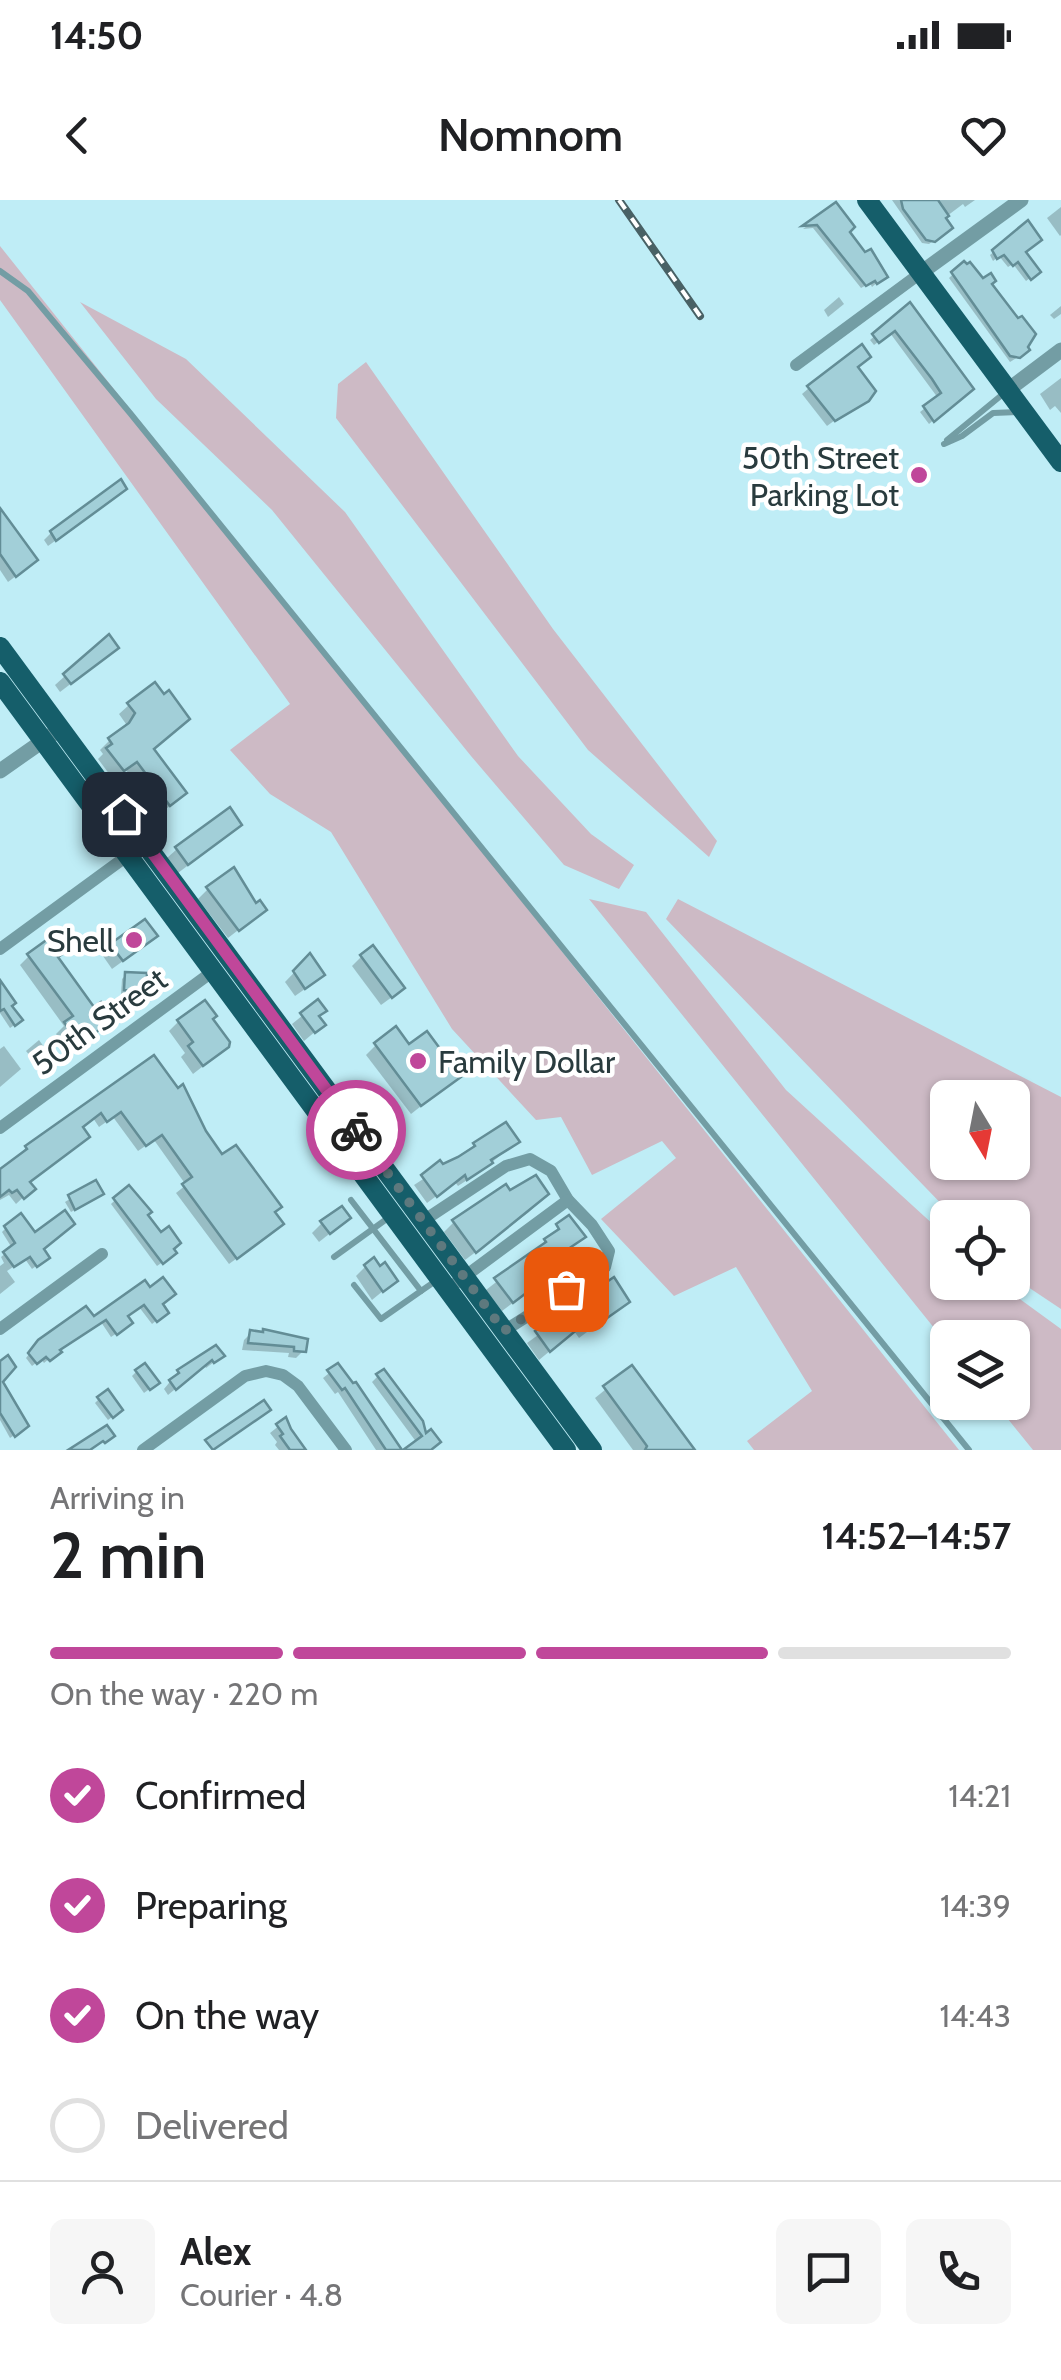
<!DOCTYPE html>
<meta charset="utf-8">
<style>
:root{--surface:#fff;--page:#f6f6f6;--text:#202124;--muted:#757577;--line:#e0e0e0;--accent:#c0479a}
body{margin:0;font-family:Cabin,sans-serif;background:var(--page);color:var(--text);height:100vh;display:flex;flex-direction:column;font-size:38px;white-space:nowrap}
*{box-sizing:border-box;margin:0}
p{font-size:32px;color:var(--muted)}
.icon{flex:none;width:55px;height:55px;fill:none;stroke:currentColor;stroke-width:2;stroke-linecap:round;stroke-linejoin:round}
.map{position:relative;height:1250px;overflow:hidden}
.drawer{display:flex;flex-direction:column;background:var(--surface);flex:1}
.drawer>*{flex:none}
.needle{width:65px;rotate:170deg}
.controls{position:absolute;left:930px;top:880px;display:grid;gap:20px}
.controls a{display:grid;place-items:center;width:100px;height:100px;border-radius:15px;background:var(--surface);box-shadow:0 2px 8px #0004;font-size:50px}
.pin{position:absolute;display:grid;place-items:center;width:85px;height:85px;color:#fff;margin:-42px;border-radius:20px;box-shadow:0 5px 15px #0006}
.courier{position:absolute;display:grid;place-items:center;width:100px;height:100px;margin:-50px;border:8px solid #c0479a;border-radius:50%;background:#fff;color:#222;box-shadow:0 2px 12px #0007}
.summary em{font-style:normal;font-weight:600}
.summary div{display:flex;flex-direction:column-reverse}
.summary{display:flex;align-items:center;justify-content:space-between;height:170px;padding:0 50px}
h1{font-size:65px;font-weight:600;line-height:75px}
.bar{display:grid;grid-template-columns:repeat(4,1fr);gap:15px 10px;align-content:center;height:120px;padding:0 50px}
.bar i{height:12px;border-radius:8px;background:var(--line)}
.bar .selected{background:var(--accent)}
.bar p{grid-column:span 4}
.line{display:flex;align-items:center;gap:25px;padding:0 50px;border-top:2px solid var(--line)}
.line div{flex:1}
.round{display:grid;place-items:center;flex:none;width:105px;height:105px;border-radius:15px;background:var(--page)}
ol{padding:0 50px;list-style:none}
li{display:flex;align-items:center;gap:30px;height:110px}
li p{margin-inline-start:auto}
li .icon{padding:10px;border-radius:50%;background:var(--accent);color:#fff;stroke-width:4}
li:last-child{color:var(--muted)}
li i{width:55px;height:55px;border:5px solid var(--line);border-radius:50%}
.status{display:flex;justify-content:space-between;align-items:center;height:70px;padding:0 50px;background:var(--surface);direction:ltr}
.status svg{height:28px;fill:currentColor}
header{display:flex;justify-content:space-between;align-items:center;height:130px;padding:0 50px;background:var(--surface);font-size:45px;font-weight:600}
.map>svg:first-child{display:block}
.green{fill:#cdbac5;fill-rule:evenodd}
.shadow{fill:#0003}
.building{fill:#a2cfd8;stroke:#638d96;stroke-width:2.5}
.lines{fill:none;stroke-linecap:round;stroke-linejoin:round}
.service{stroke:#739da4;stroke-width:6}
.minor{stroke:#739da4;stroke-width:12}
.tertiary{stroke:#739da4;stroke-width:15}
.primary{stroke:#155e6a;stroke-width:20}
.rail-casing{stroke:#496165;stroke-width:8}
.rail{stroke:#fff;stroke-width:4;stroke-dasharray:11;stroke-linecap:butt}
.done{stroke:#5e797e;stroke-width:10;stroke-dasharray:0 18}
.route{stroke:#c0479a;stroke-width:12}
.poi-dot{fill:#c0479a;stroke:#fff;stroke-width:4}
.labels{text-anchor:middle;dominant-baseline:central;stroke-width:9;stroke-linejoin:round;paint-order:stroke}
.poi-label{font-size:32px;fill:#293b3e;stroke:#fff;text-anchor:end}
.street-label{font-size:32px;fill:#293b3e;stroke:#fff}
</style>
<div class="status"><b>14:50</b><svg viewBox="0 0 49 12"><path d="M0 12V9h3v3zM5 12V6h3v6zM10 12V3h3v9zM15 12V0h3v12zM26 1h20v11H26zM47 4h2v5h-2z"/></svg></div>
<header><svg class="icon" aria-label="back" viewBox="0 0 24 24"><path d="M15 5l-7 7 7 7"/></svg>Nomnom<svg class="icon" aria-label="heart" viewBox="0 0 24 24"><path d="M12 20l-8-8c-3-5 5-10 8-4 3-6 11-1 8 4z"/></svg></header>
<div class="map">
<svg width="1061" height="1250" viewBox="0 0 1061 1250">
<rect width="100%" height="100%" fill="#bfedf6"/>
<g class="green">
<polygon points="0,46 959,1250 754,1250 747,1241 812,1191 736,1067 674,1096 601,1019 676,958 662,941 592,975 561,917 536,920 452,829 331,632 270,594 230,550 290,504 0,100"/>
<polygon points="80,102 186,159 345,312 518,556 591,634 634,665 619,689 564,665 471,556 272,310 156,199"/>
<polygon points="366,162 553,429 717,641 709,657 588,550 336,218 338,184"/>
<polygon points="589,699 646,712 786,890 947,1037 948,1082 998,1083 1061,1129 1061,1250 1033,1250 995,1203 1012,1202 1012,1138 948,1138 947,1144"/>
<path d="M678 699 1061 897V1109L1013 1077 1012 1018 954 1017 666 719ZM948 898H1012V962H948Z"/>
</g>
<g class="shadow">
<polygon points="892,0 975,0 965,7 963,4 943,19 945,32 929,44 922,43"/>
<polygon points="836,5 847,32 880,80 872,87 870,83 861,88 813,28 803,29"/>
<polygon points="1061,7 1061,35 1060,36 1047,18"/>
<polygon points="1028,24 1023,52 1038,72 1026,81 1013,64 1008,67 999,56 993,61 990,55"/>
<polygon points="964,64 989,84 1023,154 1010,162 949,78"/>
<polygon points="839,97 844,104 828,117 824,110"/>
<polygon points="910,106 970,189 929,224 920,212 938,198 890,133 874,145 870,140"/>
<polygon points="1061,106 1061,114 1054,119 1050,115"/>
<polygon points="855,168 866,197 827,226 802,194 809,188"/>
<polygon points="1061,178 1061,213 1055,206 1050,210 1040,194"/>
<polygon points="117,296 48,346 44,340 51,333"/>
<polygon points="0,312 28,367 8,382 0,370"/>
<polygon points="106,457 60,492 55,485 65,476"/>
<polygon points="129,505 174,531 152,550 174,603 159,614 126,570 113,579 98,559 103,554 100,550 126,524 119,514"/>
<polygon points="229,634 178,673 167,658 177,649"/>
<polygon points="208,689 255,707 264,710 228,738 198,699"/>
<polygon points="145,745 112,769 103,756 112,746"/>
<polygon points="29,756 55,758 100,829 69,852 56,834 64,826 20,765"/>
<polygon points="309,757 312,784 295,796 285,782"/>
<polygon points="361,757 392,797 381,805 352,766"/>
<polygon points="126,775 144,790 140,795 121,794 122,779"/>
<polygon points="0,795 9,806 16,824 10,828 0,813"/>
<polygon points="318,803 317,817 323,825 304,841 292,824"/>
<polygon points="178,822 216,856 193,874 181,857 185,853 169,831"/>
<polygon points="39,840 47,851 34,861 26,851"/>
<polygon points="376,845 409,848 458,877 411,914 366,855"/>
<polygon points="4,846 21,869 0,887 0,849"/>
<polygon points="153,859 222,958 273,1012 274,1031 229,1064 176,993 186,985 154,940 138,951 113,917 99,927 93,918 80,928 28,983 32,989 16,1004 9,995 0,1000 0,972 26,948"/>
<polygon points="517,942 481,971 458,986 455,982 427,1003 414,985 475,945"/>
<polygon points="95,983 97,998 71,1012 65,1002"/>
<polygon points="128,988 171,1049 170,1057 157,1066 111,1004"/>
<polygon points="509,993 546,994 529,1012 465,1060 444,1032 454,1022"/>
<polygon points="568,1019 582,1037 569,1049 581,1065 565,1079 564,1077 529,1095 527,1092 502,1111 486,1090 536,1051"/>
<polygon points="322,1023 338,1027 319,1042 312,1033"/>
<polygon points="6,1028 41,1049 43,1061 32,1069 25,1059 7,1071 15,1082 0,1094 0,1066 4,1063 1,1057 12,1048 2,1032"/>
<polygon points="365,1067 395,1081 372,1100 356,1076"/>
<polygon points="614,1080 627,1102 579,1138 574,1131 539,1160 527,1143"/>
<polygon points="144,1084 160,1104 162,1116 152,1124 139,1107 125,1117 126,1127 111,1137 101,1122 83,1135 81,1132 44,1163 41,1159 32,1166 26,1158 34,1148 94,1120"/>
<polygon points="251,1133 293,1136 303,1151 296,1158 288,1157 289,1153 242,1150 244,1140"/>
<polygon points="216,1148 214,1162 206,1168 204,1165 168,1195 164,1189 178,1172"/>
<polygon points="338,1166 402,1250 376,1250 338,1192 335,1194 323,1178"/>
<polygon points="632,1168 692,1250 633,1250 595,1198"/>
<polygon points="136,1172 152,1187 144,1193 132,1176"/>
<polygon points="378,1176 424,1238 430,1250 407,1250 417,1243 372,1182"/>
<polygon points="0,1182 22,1230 10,1238 0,1220"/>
<polygon points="99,1199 116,1214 108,1220 95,1203"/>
<polygon points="285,1221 306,1250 279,1250 275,1245 277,1242 270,1233"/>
</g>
<g class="building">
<polygon points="901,0 938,0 949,16 946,18 953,28 935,42 926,40 903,9"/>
<polygon points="836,2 855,27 850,32 865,52 871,49 888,77 877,84 875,81 866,86 817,25 802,26"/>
<polygon points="1028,20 1042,40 1026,52 1041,72 1031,80 1018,62 1013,66 1004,55 997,59 992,50"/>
<polygon points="964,61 967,64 970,62 983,78 991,73 996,81 992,84 1018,118 1022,116 1036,134 1028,147 1030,150 1020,158 1010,156 951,72"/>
<polygon points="910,102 974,189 934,222 923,206 941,193 932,179 895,131 879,143 872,134"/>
<polygon points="862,144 871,157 858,167 876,191 869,201 835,221 807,186"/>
<polygon points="121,279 127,289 56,341 50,331"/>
<polygon points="0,308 38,360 16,377 0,354"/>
<polygon points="109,434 119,448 71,484 63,474"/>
<polygon points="155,482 164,494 169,490 190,519 154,549 187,593 170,606 137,562 124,571 106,548 112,544 108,538 129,523 135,513 127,503"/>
<polygon points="230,607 242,625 188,665 175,647"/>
<polygon points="234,667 256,703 260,700 267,710 239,731 206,687"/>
<polygon points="145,719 158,736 123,761 110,744"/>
<polygon points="52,736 64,753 58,757 94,807 101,802 113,820 80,844 64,822 73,816 27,754"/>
<polygon points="373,745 405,788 392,798 360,755"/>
<polygon points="310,753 325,775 305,789 293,771"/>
<polygon points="125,772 147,773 146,791 124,790"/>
<polygon points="0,780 16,803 12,806 23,820 15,826 4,809 0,811"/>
<polygon points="318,799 327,811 319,816 326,825 315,833 300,813"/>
<polygon points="205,800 217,816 213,819 230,842 229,847 203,866 188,846 193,842 177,820"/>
<polygon points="396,826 409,844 427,831 461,877 421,906 374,843"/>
<polygon points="154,855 178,888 183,884 206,931 222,954 236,945 282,1007 275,1012 284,1024 237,1059 182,984 192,977 162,935 146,946 121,912 107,922 101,913 83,927 90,937 30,982 36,989 24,999 17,990 12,993 9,990 0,997 0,969 27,949 25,946"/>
<polygon points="506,922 520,942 491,960 493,963 467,980 465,975 437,997 421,975 440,960 443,964 458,957 475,946 473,943"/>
<polygon points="536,975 549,994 476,1053 452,1020 506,984 510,990"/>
<polygon points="96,980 104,994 75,1010 68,995"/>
<polygon points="129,985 152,1012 148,1015 161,1032 169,1026 181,1043 174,1049 177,1053 163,1064 113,998"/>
<polygon points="342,1006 351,1018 330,1034 320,1021"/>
<polygon points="65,1010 75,1024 44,1049 50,1058 37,1067 30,1057 14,1067 3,1052 15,1043 4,1026 21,1013 35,1032"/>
<polygon points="569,1015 586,1037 571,1047 584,1065 555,1082 553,1079 540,1087 538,1084 513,1103 494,1078 546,1042 544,1039 559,1029 556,1024"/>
<polygon points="374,1057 380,1066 385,1062 398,1081 383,1092 364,1065"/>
<polygon points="163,1077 176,1094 163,1104 169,1113 157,1122 144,1105 128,1116 133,1123 117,1135 106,1120 60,1150 62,1152 50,1161 46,1157 37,1164 28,1153 38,1140 86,1106 94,1116 145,1080 150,1087"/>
<polygon points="614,1077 630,1102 590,1130 585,1123 550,1152 535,1131"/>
<polygon points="263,1129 308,1139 306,1152 294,1151 294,1147 248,1143 250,1130 263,1132"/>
<polygon points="216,1145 225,1156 214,1163 212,1160 176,1190 169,1180 179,1173 177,1170"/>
<polygon points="8,1155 16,1167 3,1182 29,1226 15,1237 0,1213 0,1161"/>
<polygon points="145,1163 160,1183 150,1190 135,1170"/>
<polygon points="338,1163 353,1183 356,1182 402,1250 386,1250 345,1188 342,1190 327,1170"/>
<polygon points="632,1165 695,1250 645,1250 647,1246 603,1186"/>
<polygon points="384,1169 423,1221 426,1233 431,1229 441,1242 431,1250 403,1250 422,1236 376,1174"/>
<polygon points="108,1189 123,1210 113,1218 97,1197"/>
<polygon points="264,1200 271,1210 213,1250 205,1240"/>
<polygon points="286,1217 291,1229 306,1250 290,1250 280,1236 283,1234 276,1224"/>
<polygon points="107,1225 115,1236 105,1243 103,1241 90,1250 68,1250"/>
</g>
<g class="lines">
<g class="service">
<polyline points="0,71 28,91 130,213 969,1250"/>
<polyline points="947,240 1003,194"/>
<polyline points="944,244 962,236 993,213 1018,212"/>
<polyline points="351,1000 421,1091 437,1080"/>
<polyline points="334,1057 388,1018"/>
<polyline points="354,1085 381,1119 421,1091"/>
</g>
<g class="minor">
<polyline points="796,165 922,72"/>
<polyline points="0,749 131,653"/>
<polyline points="0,928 216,769"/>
<polyline points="423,1021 506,966 530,959 551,971 568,1000 592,1025 609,1051 605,1067 504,1131"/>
<polyline points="448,1089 568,1000"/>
<polyline points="0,1129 102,1054"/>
<polyline points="143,1250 245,1176 266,1171 283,1175 298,1186 346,1250"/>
</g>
<g class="tertiary">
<polyline points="922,72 1021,0"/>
<polyline points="1008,190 1061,150"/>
<polyline points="0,571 60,529"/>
</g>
<g class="primary">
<polyline points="867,0 1061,262"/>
<polyline points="0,447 592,1250"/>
<polyline points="0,482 566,1250"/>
</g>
<defs>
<polyline id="rail" points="619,0 700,116"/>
</defs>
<use href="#rail" class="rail-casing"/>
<use href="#rail" class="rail"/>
</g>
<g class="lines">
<polyline class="done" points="356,930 504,1131 566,1089"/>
<polyline class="route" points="124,614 356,930"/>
</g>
<g class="poi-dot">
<circle cx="919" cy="275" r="10"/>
<circle cx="134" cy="740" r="10"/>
<circle cx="418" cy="861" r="10"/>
</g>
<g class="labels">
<g class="poi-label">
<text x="899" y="257">50th Street<tspan x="899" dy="37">Parking Lot</tspan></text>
<text x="114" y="740">Shell</text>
<text x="438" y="861" text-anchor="start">Family Dollar</text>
</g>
<g class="street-label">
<text transform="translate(99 821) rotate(-36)">50th Street</text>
</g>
</g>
</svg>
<div class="controls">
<a><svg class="needle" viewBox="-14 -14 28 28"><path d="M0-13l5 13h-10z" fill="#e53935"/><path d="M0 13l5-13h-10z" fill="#757577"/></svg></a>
<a><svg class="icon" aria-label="locate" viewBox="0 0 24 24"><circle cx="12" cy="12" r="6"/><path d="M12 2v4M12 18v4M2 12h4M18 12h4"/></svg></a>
<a><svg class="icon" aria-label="layers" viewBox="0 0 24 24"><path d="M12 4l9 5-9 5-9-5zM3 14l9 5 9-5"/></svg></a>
</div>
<div class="pin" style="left:566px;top:1089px;background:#ea580c"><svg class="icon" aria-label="bag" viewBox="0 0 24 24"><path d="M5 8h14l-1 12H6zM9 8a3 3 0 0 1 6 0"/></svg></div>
<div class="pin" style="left:124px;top:614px;background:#1f2937"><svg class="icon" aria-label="home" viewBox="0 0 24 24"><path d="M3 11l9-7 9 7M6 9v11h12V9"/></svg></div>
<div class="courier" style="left:356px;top:930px"><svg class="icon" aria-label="bike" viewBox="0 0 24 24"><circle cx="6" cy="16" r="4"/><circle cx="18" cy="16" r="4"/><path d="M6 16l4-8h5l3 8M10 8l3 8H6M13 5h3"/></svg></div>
</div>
<section class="drawer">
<div class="summary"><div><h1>2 min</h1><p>Arriving in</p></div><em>14:52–14:57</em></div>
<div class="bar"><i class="selected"></i><i class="selected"></i><i class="selected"></i><i></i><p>On the way · 220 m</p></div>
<ol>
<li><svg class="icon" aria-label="check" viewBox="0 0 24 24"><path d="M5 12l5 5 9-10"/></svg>Confirmed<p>14:21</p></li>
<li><svg class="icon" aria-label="check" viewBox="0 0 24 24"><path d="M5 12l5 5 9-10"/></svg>Preparing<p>14:39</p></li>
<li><svg class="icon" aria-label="check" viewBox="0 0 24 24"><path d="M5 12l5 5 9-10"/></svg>On the way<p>14:43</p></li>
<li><i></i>Delivered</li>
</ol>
<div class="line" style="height:180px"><a class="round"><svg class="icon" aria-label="person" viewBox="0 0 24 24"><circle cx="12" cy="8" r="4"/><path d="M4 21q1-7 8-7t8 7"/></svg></a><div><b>Alex</b><p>Courier · 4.8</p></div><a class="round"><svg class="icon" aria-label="chat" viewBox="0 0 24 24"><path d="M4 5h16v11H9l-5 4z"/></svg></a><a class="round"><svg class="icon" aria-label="phone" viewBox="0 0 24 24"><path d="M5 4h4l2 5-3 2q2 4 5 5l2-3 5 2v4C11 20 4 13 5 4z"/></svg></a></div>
</section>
